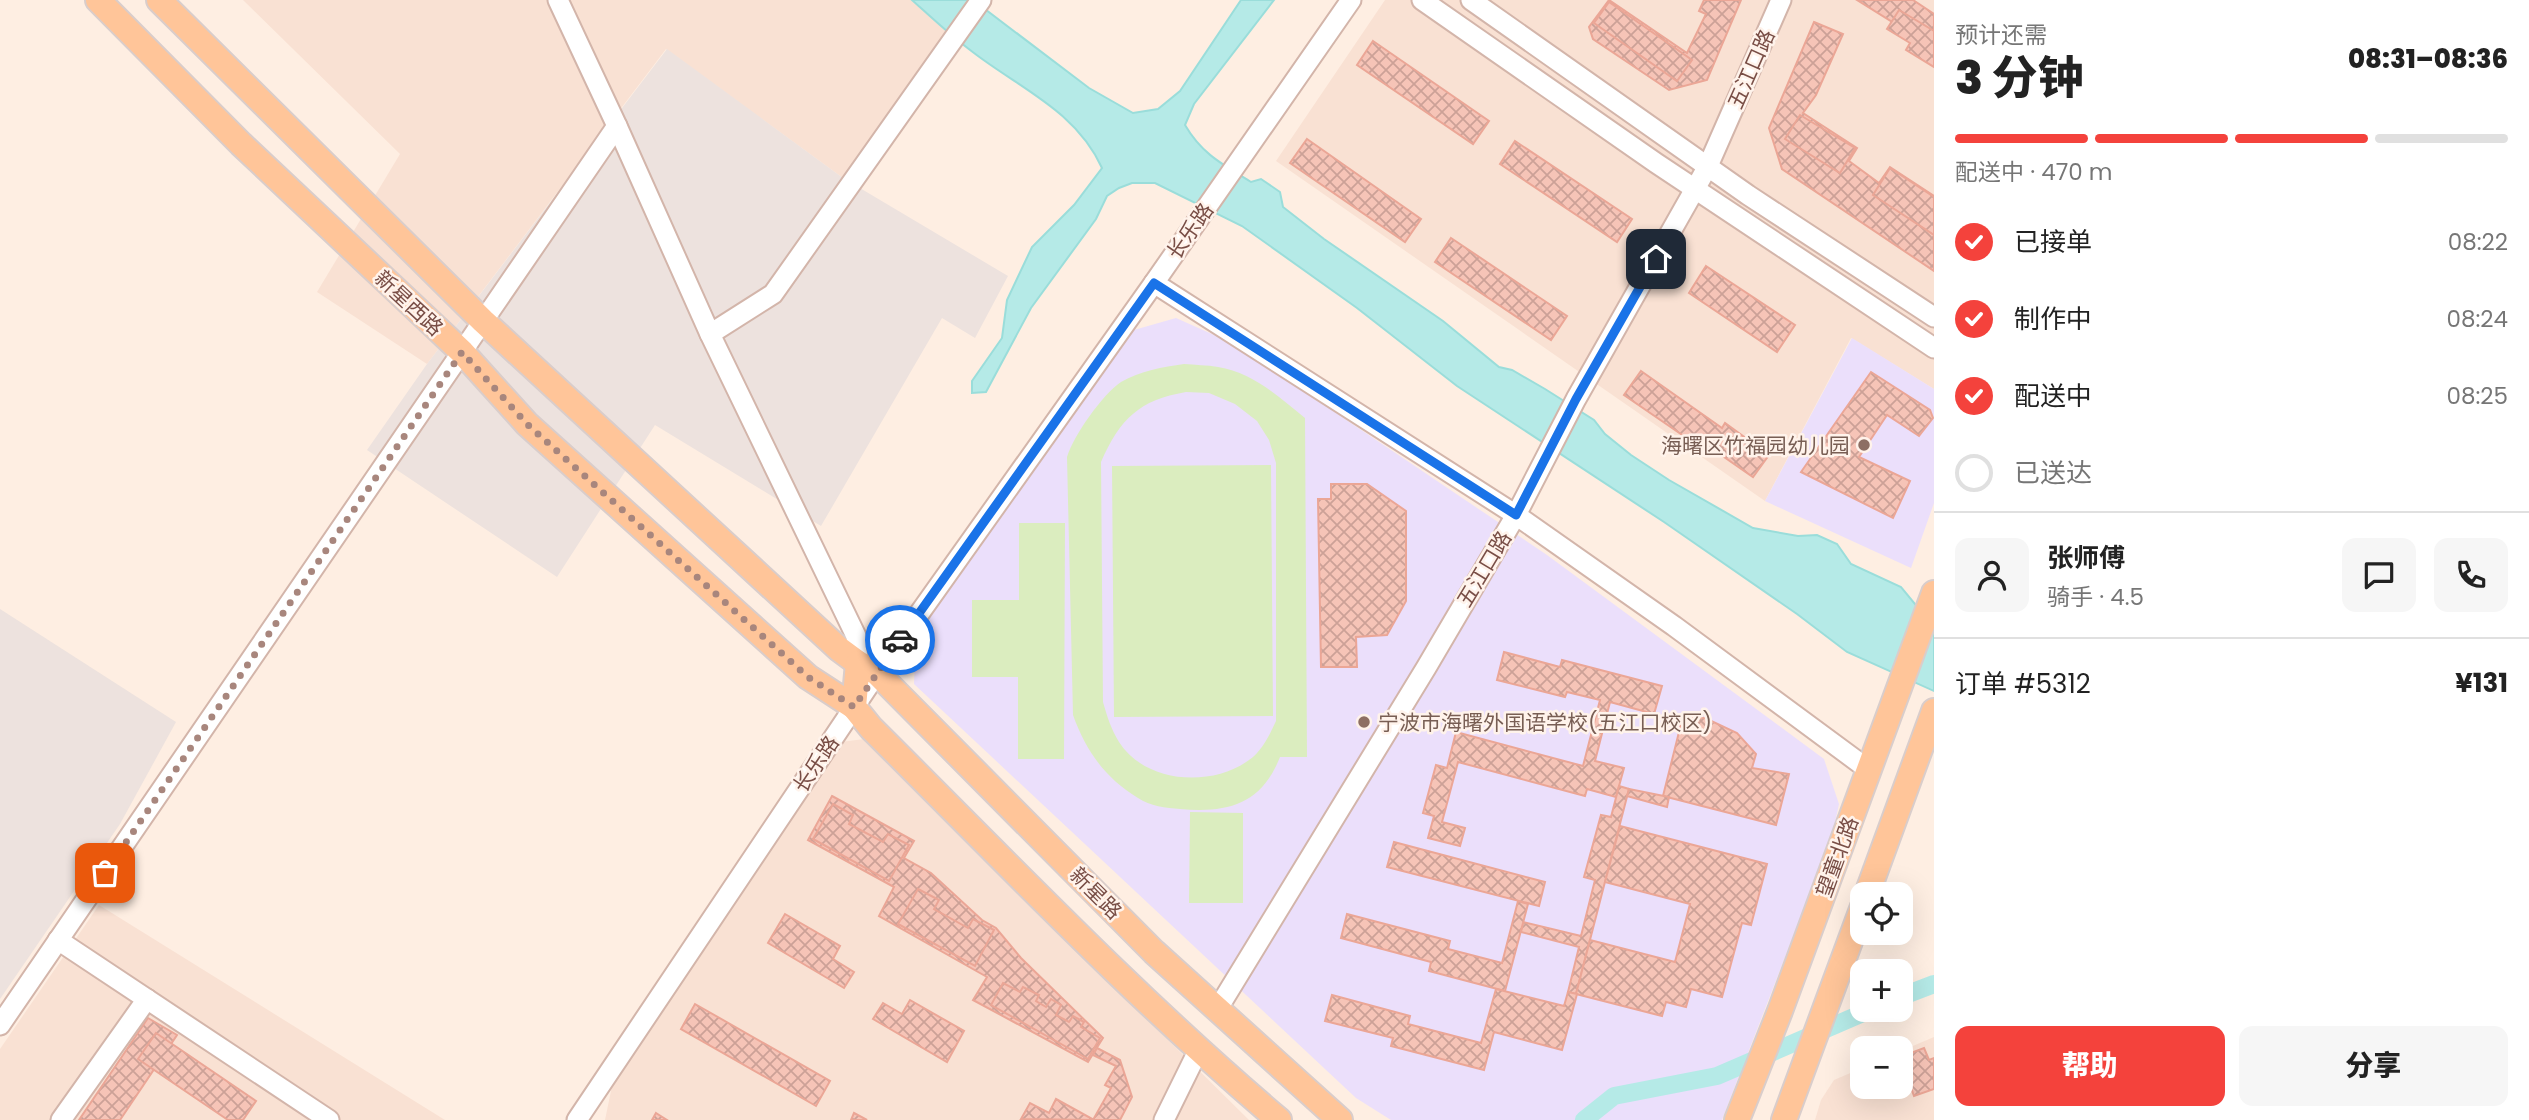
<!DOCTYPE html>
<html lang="zh">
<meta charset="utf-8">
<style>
:root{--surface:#fff;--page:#f6f6f6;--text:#222;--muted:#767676;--line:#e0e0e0;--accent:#f4423c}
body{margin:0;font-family:Poppins,"Noto Sans SC",sans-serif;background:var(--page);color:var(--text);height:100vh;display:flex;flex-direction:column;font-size:26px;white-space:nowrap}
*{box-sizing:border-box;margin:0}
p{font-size:23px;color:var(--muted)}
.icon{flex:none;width:38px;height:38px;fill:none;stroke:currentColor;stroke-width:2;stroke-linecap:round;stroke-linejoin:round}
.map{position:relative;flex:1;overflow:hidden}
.side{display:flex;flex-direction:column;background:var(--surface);width:595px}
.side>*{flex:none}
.buttons{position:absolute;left:1850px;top:882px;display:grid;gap:14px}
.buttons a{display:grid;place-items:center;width:63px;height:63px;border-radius:14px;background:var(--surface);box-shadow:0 7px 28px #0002;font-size:35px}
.pin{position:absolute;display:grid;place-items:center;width:60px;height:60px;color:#fff;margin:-30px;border-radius:14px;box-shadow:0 4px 10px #0006}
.courier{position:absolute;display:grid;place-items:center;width:70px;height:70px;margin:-35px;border:5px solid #1a73e8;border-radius:50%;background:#fff;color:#222;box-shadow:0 2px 9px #0007}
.head em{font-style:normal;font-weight:800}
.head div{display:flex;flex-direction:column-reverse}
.head{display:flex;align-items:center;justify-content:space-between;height:119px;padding:0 21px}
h1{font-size:46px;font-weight:800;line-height:52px}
.bar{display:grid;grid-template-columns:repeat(4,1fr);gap:10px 7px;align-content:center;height:84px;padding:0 21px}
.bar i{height:9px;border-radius:5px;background:var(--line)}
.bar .current{background:var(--accent)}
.bar p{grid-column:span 4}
.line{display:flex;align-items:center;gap:18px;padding:0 21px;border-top:2px solid var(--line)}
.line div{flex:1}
.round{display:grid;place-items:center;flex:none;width:74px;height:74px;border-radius:14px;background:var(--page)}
ol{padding:0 21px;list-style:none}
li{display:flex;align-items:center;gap:21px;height:77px}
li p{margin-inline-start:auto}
li .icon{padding:7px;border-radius:50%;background:var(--accent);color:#fff;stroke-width:4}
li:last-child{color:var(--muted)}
li i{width:38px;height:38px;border:4px solid var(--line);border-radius:50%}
.cta{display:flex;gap:14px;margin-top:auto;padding:14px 21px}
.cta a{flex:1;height:80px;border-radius:14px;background:var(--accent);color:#fff;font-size:28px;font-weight:800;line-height:80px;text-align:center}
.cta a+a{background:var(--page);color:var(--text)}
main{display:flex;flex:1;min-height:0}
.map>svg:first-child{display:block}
.residential{fill:#f9e1d3}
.industrial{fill:#ede2de}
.education{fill:#ebdffb}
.grass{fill:#dbedbf;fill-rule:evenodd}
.water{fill:#b5eae7;stroke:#9addda;stroke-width:2}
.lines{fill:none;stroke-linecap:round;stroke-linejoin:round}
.canal{stroke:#b5eae7;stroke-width:18}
.building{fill:url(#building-cross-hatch);stroke:#eba696;stroke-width:2}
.minor-casing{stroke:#d3b5aa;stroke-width:23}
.major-casing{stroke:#d9cdcb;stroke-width:28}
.minor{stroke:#fff;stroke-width:19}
.major{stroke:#ffc599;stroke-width:24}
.done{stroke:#a8867d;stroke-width:7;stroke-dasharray:0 12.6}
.route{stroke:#1a73e8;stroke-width:9}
.education-dot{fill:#8d6e63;stroke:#fff3eb;stroke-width:2.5}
.labels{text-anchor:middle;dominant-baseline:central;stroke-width:5;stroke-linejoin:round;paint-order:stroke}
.street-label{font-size:21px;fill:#794e46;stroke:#fff3eb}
.education-label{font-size:21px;fill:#785e54;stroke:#fff3eb;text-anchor:end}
</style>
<main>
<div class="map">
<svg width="1934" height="1120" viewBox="0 0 1934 1120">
<defs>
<pattern id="building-cross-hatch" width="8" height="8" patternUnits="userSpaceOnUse" patternTransform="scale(1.75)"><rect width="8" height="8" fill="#f6c4b7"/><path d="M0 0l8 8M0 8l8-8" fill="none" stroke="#cca197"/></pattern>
</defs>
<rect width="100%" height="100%" fill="#feeee2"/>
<g class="residential">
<polygon points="243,0 972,0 843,178 666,49 427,364 317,292 400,154"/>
<polygon points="1385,0 1934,0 1934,389 1851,338 1765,501 1276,161"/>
<polygon points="864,739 894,769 1249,1120 605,1120 612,1086 841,742"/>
<polygon points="99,905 445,1120 0,1120 0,1049"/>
<polygon points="1934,1037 1934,1120 1815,1120 1821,1100 1834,1080 1862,1068 1862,1087 1900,1087 1901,1051"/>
</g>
<g class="industrial">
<polygon points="667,49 843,178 1008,276 975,338 942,318 821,526 655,425 557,577 367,450 427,364"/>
<polygon points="0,609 176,722 120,824 0,999"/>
</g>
<g class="education">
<polygon points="1176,318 1232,343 1547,555 1824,759 1839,804 1832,836 1722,1120 1391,1120 1356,1098 914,684 916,637 1134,330"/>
<polygon points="1852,338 1934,389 1934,503 1911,568 1765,501"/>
</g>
<g class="grass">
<path d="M1184 364C1195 365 1207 365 1218 367 1252 372 1279 397 1305 418L1307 757H1280C1261 805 1228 813 1180 809 1166 808 1150 806 1138 798 1105 778 1086 751 1073 715L1067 457C1074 435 1102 395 1121 382 1140 371 1163 367 1184 364ZM1186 392 1209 393 1235 404 1257 421 1269 440 1276 463V721C1269 736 1262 751 1249 760 1211 788 1145 783 1119 742 1111 729 1107 716 1103 702L1101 462C1120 419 1139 400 1186 392Z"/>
<polygon points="1271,465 1273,716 1114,717 1112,466"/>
<polygon points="1019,523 1065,523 1064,759 1018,759 1018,677 972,677 972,600 1019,600"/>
<polygon points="1190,812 1243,813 1243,903 1189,903"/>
</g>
<path class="water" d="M912 0H973L1089 88 1133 113 1158 109 1180 91 1241 0H1274L1194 104 1185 125C1202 154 1222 164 1251 182L1261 179 1280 192 1283 207 1324 239 1443 321 1499 367 1512 370 1545 389 1594 420 1605 434 1631 455 1669 480 1753 528 1798 536 1817 535 1837 544 1851 564 1901 587 1934 627V691L1847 652 1797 614 1664 522 1457 386 1357 308 1242 226 1155 183H1132L1119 188 1107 196 1096 219 1031 308 986 392 972 393V381L1002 338 1007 300 1032 247 1074 205 1102 168C1076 111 1021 89 974 53 952 37 932 18 912 0Z"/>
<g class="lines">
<g class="canal">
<polyline points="1900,997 1934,984"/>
<polyline points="1584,1120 1614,1096 1717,1076 1870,1010"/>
</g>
</g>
<g class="building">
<polygon points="1609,0 1687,53 1706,14 1699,11 1704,0 1741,0 1707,80 1669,90 1593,39 1589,27"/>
<polygon points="1857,0 1913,0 1934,14 1934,48"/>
<polygon points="1609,2 1692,60 1677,81 1594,23"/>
<polygon points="1899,10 1934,31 1934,67 1906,50 1910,43 1887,29"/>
<polygon points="1814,22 1843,34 1816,95 1803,113 1857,148 1849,161 1879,183 1890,167 1934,196 1934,271 1782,169 1769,128"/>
<polygon points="1373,41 1489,121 1473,144 1357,65"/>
<polygon points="1800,115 1855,148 1840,173 1785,139"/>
<polygon points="1307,139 1421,219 1405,242 1290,163"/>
<polygon points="1515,141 1632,219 1617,242 1500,164"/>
<polygon points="1890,168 1934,197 1934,235 1873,195"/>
<polygon points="1451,238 1567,316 1551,340 1435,262"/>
<polygon points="1706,266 1795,325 1777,352 1689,293"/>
<polygon points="1641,371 1722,428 1725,423 1769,455 1753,477 1711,448 1707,452 1624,395"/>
<polygon points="1871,372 1930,410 1933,418 1919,436 1887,415 1859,457 1910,481 1893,518 1801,472"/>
<polygon points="1331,484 1367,484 1406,511 1406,601 1387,635 1356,637 1357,667 1321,667 1318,499 1331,499"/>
<polygon points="1504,652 1560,667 1562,660 1662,686 1654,714 1610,702 1595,761 1624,768 1616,797 1587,789 1585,796 1458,762 1442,822 1465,828 1460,846 1428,838 1434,816 1423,813 1436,765 1447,768 1456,732 1583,766 1600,700 1567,692 1565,697 1497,680"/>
<polygon points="1683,716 1705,718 1737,733 1756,754 1752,768 1789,774 1776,825 1663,796"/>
<polygon points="1619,786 1629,789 1576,994 1568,992 1579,947 1521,932 1523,922 1581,936 1595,880 1584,877 1601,815 1611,817"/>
<polygon points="1629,789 1669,797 1667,807 1627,796"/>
<polygon points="832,796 914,841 904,858 931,873 982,920 996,928 1021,958 1103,1038 1088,1062 973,1000 987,977 879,916 894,887 808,840"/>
<polygon points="833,804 853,815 849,824 883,842 888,834 909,845 889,881 813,839"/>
<polygon points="1620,826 1767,864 1751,925 1742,923 1722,997 1691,989 1686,1007 1666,1002 1662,1016 1576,994 1590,940 1675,962 1690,904 1605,882"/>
<polygon points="1394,842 1545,882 1539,906 1387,867"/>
<polygon points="918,889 939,900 934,909 968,928 973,919 994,930 975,966 898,924"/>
<polygon points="1518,901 1528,904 1505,991 1429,971 1431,962 1341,938 1347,914 1450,941 1448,949 1502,963"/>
<polygon points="785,914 840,946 833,959 854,972 844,988 768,943"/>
<polygon points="1003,983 1020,992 1023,987 1039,995 1036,1001 1046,1007 1051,999 1061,1005 1056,1015 1069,1022 1073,1016 1084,1022 1081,1027 1100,1038 1088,1059 991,1005"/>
<polygon points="1496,989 1564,1006 1568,992 1577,994 1562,1050 1494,1032 1484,1070 1391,1046 1393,1038 1325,1021 1332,995 1410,1016 1408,1024 1481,1043"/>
<polygon points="910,1000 964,1031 947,1062 873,1019 883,1003 902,1014"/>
<polygon points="695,1004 830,1081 816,1106 681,1029"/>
<polygon points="148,1018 177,1035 120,1120 79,1120"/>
<polygon points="156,1033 256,1101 243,1120 228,1120 138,1059"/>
<polygon points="1097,1048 1120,1060 1132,1097 1120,1120 1093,1120 1111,1088 1105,1085 1116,1066 1093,1055"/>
<polygon points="1924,1048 1929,1060 1934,1058 1934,1089 1914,1096 1900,1057"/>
<polygon points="1056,1099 1094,1120 1021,1119 1030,1103 1049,1113"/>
<polygon points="656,1113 667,1120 652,1120"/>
<polygon points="854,1113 867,1120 851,1120"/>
</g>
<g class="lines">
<defs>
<g id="minor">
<polyline points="558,0 617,126 710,334 856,636 858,663"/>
<polyline points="1422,0 1656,163 1934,348"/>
<polyline points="1471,0 1748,195 1934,317"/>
<polyline points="1154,283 1516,515 1674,626 1869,770"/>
<polyline points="710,334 773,294 981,0"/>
<polyline points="58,940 329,1120"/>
<polyline points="1217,1010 1426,668 1516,515 1576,399 1708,166 1781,0"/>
<polyline points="0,1025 617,126"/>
<polyline points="61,1120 147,999"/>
<polyline points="577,1120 877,673 1154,283 1351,0"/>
<polyline points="1164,1120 1199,1049"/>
</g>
<g id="major">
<polyline points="98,0 241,144 462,352 527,424 808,677 854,707"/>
<polyline points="159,0 483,321 839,649 858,663 877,673 1154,952 1340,1120"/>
<path d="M858 663 854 707 871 728C1005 861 1135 998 1279 1120"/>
<polyline points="1867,894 1934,711"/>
<polyline points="1737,1120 1780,1011 1934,593"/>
<polyline points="1784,1120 1862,909"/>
</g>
</defs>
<use href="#minor" class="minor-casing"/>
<use href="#major" class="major-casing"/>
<use href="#minor" class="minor"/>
<use href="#major" class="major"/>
</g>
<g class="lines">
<polyline class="done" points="105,873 462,352 527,424 808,677 854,707 900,640"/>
<polyline class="route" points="900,640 1154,283 1516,515 1576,399 1656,259"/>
</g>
<g class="education-dot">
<circle cx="1864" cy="445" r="7"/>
<circle cx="1364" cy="722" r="7"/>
</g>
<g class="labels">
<g class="street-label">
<text transform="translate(1751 69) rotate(-66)">五江口路</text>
<text transform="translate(1190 231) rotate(-55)">长乐路</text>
<text transform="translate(409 303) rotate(43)">新星西路</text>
<text transform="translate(1484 569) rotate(-59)">五江口路</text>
<text transform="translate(816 764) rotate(-56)">长乐路</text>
<text transform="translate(1837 857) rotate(-70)">望童北路</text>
<text transform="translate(1096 893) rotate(45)">新星路</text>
</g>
<g class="education-label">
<text x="1850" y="445">海曙区竹福园幼儿园</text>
<text x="1378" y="722" text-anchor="start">宁波市海曙外国语学校(五江口校区)</text>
</g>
</g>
</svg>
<div class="buttons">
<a><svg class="icon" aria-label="locate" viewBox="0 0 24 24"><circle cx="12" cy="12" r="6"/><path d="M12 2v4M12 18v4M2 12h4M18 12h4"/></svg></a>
<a>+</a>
<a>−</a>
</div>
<div class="pin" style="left:105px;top:873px;background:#ea580c"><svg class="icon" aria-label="bag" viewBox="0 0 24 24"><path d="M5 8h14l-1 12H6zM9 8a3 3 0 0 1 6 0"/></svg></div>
<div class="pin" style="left:1656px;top:259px;background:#1f2937"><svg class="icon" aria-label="home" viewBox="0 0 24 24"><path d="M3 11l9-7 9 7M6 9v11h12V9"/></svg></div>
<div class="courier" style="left:900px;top:640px"><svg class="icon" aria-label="car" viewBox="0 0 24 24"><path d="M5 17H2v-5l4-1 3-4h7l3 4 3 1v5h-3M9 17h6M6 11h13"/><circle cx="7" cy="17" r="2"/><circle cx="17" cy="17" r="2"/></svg></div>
</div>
<section class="side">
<div class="head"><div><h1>3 分钟</h1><p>预计还需</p></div><em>08:31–08:36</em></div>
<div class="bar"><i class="current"></i><i class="current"></i><i class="current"></i><i></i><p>配送中 · 470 m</p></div>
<ol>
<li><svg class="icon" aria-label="check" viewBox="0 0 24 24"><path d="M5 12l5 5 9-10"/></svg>已接单<p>08:22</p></li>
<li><svg class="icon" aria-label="check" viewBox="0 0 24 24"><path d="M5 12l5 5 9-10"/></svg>制作中<p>08:24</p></li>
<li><svg class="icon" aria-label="check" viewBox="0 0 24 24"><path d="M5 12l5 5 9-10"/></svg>配送中<p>08:25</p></li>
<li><i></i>已送达</li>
</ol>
<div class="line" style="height:126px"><a class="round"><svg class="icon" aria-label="person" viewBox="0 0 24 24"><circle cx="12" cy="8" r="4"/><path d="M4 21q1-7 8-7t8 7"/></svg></a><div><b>张师傅</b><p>骑手 · 4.5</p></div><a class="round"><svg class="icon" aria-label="chat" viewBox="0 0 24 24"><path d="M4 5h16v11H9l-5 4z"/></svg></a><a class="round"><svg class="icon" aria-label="phone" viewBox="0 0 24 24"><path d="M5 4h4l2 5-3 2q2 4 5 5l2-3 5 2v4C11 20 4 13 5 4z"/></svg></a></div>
<div class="line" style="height:91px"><div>订单 #5312</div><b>¥131</b></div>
<div class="cta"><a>帮助</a><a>分享</a></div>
</section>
</main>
